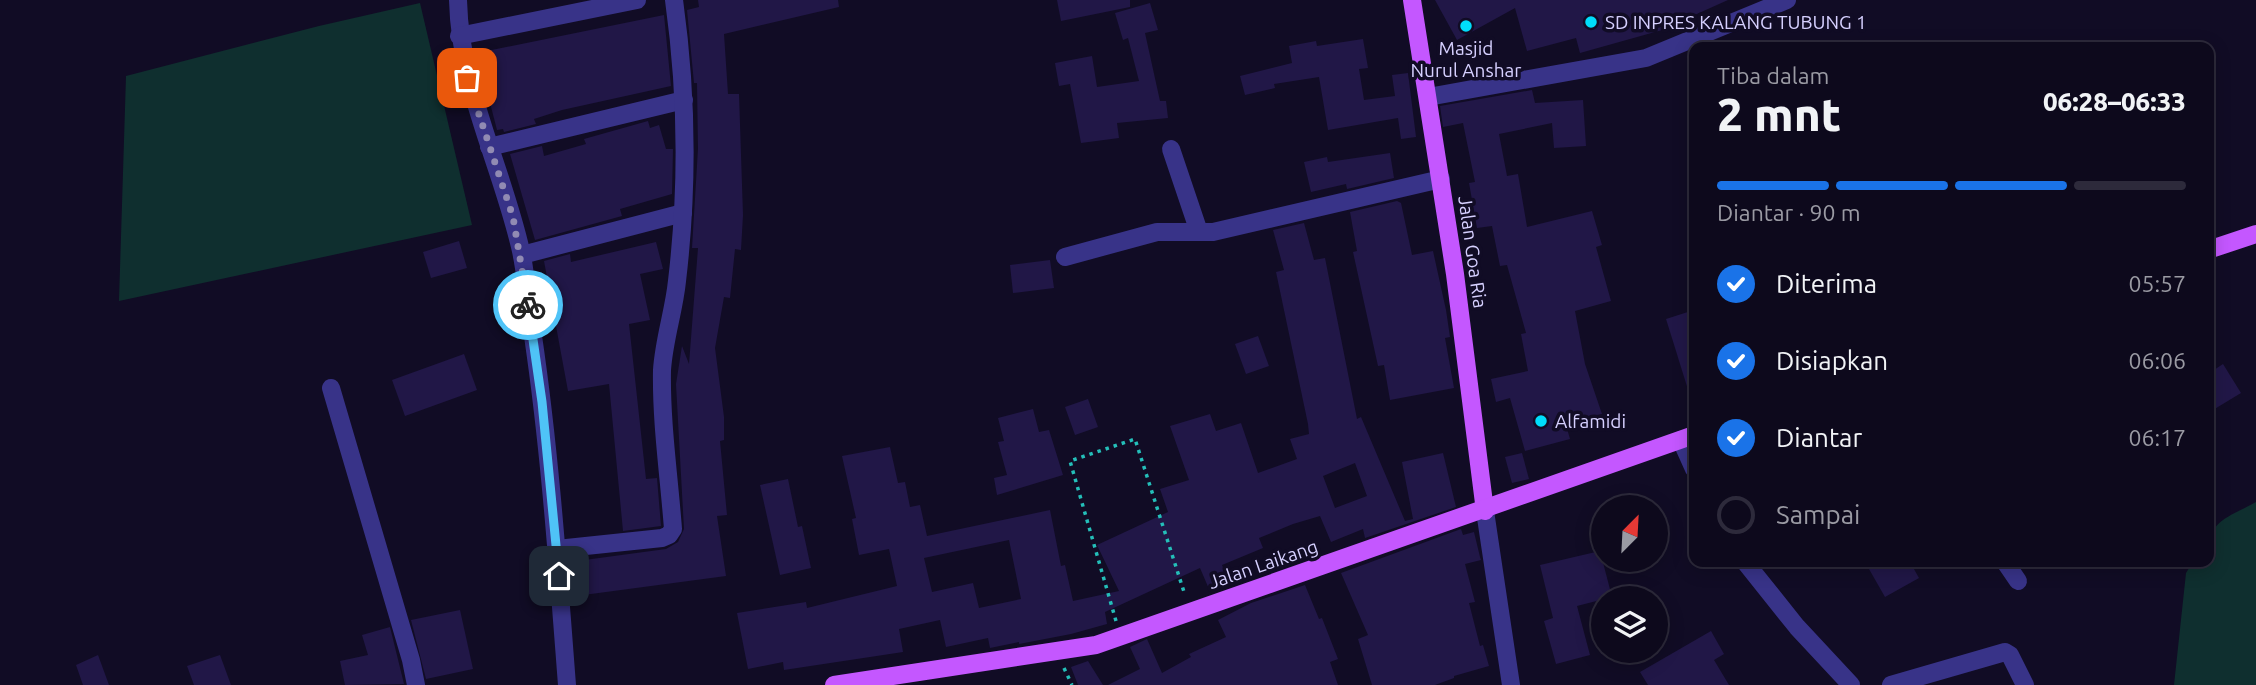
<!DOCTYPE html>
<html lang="id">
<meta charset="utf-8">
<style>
:root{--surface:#0d091c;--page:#161225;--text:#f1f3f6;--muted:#9a9aa3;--line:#2d2a3b;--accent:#1a73e8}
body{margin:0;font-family:Ubuntu,sans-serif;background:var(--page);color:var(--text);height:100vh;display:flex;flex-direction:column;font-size:26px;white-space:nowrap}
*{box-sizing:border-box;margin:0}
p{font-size:23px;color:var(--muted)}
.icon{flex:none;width:38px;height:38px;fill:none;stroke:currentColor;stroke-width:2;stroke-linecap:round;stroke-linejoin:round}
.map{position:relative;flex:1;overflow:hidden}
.drawer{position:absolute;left:1689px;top:42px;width:525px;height:525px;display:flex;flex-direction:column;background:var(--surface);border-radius:14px;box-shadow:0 4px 18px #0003,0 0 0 2px var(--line)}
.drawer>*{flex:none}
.needle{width:46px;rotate:24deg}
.fabs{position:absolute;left:1591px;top:495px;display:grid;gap:14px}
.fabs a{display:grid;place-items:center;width:77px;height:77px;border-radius:50%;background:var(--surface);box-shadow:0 4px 18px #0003,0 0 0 2px var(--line);font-size:35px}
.pin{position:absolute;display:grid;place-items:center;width:60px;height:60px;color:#fff;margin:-30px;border-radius:14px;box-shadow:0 4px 10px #0006}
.courier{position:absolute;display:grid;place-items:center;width:70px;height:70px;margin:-35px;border:5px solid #4fc3f7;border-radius:50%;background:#fff;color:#222;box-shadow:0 2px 9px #0007}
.overview em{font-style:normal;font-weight:800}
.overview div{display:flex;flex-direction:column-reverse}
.overview{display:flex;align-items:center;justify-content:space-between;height:119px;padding:0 28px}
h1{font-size:46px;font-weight:800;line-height:52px}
.bar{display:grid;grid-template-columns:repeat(4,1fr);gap:10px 7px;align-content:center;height:84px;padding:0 28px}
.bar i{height:9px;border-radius:5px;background:var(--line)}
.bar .on{background:var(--accent)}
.bar p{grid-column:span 4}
ol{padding:0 28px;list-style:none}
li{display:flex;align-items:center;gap:21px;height:77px}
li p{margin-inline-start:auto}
li .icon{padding:7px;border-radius:50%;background:var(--accent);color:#fff;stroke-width:4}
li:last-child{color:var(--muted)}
li i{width:38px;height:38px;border:4px solid var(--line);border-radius:50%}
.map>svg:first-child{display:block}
.green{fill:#0f2f2f}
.building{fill:#211747;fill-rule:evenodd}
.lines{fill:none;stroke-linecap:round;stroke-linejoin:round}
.path{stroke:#24bfb9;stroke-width:3.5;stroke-dasharray:3.5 5;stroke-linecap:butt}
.minor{stroke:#383388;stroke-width:18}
.major{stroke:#c457ff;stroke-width:18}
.done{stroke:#918bb3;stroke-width:7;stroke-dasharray:0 12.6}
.route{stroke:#4fc3f7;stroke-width:9}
.poi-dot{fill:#00ddfb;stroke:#110c25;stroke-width:2.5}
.labels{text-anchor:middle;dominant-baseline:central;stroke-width:7;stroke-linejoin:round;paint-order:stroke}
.poi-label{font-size:19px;fill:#d6d0ff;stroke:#110c25;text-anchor:start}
.street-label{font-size:19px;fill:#d6d0ff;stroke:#110c25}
</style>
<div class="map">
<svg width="2256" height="685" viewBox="0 0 2256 685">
<rect width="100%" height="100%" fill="#110c25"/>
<g class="green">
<polygon points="420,3 472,225 119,301 126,76 319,26"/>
<path d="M2256 502V685H2174L2186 573 2193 562H2208C2208 519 2222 521 2256 502Z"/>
</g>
<g class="building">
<polygon points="698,0 838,0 839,7 724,34 728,94 739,94 743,215 741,250 735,249 730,298 724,297 715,348 724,417 724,440 720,441 727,515 717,516 726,576 576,596 572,572 578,571 577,561 666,549 678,542 684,529 676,384 682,346 689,364 698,248 692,248 698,149 697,83 694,83 687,10 699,7"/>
<polygon points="1057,0 1130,0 1130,7 1061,21"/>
<polygon points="1435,0 1728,0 1679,22 1680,25 1580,53 1576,38 1527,51 1515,8 1457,40"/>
<polygon points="1150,3 1158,30 1145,33 1160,101 1166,101 1168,118 1117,123 1119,138 1081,143 1070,84 1059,86 1055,63 1092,56 1097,87 1139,81 1128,38 1123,40 1115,13"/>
<polygon points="664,15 671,86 562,110 534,119 536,124 504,132 503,129 497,130 489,99 485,93 477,53"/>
<polygon points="1363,39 1368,68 1359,69 1364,100 1395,96 1392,75 1408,73 1416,137 1401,139 1398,118 1328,130 1319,77 1274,84 1275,88 1245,95 1240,76 1292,63 1289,46 1316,41 1317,46"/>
<polygon points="1532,90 1535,103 1583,100 1586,146 1554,148 1552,123 1499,134 1507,176 1518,174 1527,227 1592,211 1602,245 1596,247 1611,301 1575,311 1585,364 1602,414 1566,425 1570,439 1525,451 1510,398 1496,402 1491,379 1528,371 1521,334 1526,333 1507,265 1500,266 1492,226 1477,228 1469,183 1475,182 1463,123 1443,127 1440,106"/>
<polygon points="648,121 650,128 659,125 666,149 673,149 672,194 620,209 622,216 535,240 510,154 542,146 544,156 586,144 584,139"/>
<polygon points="1390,153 1394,178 1347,189 1346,184 1311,192 1304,162 1327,157 1328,162"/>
<polygon points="1397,201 1401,203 1412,255 1433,251 1446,310 1450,337 1445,338 1454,388 1390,400 1384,365 1378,366 1353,252 1357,251 1350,212"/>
<path d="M1304 223 1314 260 1325 258 1357 419 1361 417 1405 521 1413 519 1402 462 1443 453 1456 507 1365 538 1363 529 1331 542 1320 516 1293 524 1259 538 1263 548 1222 565 1228 580 1209 589 1200 568 1105 612 1107 624 1071 634 1019 644V642L990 648 988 638 946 647 940 620 899 629 903 652 784 670 783 662 748 669 737 613 806 602 807 608 897 586 889 549 859 555 852 519 856 518 842 456 890 447 898 483 905 482 910 507 920 505 927 536 1050 510 1061 566 1065 565 1073 601 1119 591 1097 545 1168 512 1160 489 1189 480 1170 426 1210 414 1216 431 1241 423 1258 473 1297 459 1290 439 1309 434 1308 424 1276 272 1284 270 1273 230ZM1355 463 1367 496 1335 508 1323 476ZM1009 540 1021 599 979 608 973 583 932 592 924 558Z"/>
<polygon points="459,241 467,268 431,278 423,252"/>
<polygon points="656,242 663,269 640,274 650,320 629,324 646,479 657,478 661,526 623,531 609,384 568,391 544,261 570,254 571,262"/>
<polygon points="1050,260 1054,288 1013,293 1010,265"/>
<polygon points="1694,310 1694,395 1690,396 1666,319"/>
<polygon points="1258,336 1269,366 1246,374 1235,344"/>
<polygon points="464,354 477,390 405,416 392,380"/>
<polygon points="2223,364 2241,393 2208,413 2208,374"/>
<polygon points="1088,399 1098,427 1075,435 1065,407"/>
<polygon points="1033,409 1039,432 1049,430 1063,475 997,495 994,478 1007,475 998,442 1004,441 998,418"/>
<polygon points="1522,453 1529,479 1512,483 1505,457"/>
<polygon points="788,479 798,527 802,526 811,568 780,575 760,485"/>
<polygon points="1461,529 1463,535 1474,532 1480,557 1481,560 1465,564 1475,602 1469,603 1480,646 1483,645 1489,666 1454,676 1454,678 1435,685 1372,685 1358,639 1368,635 1341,573"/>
<polygon points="1600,551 1612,597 1577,606 1590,655 1556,664 1544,621 1553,618 1540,565"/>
<polygon points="1865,562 1910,562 1919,578 1885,597"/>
<polygon points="1305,585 1319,619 1322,618 1338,659 1330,662 1338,685 1108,685 1140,669 1130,647 1147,639 1162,673 1191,657 1189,654 1226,637 1218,620 1251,603"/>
<polygon points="460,610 473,669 426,679 411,620"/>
<polygon points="390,627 404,684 345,685 340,661 368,655 362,635"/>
<polygon points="1711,631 1724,654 1714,660 1729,685 1648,685 1640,672"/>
<polygon points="98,655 109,685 83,685 76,665"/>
<polygon points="220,655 231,685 194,685 187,666"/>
<polygon points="1088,661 1103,685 1078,685 1071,667"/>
</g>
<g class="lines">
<g class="path">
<polyline points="1116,621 1070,461 1135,439 1185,595"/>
<polyline points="1064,668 1072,685"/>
</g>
<g class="minor">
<path d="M458 0C460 89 502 166 521 251 527 279 528 308 533 336 550 452 558 568 567 685"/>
<polyline points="459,36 637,0"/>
<polyline points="1428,97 1646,58 1787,0"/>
<polyline points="489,147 684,100"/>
<polyline points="1171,149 1199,232"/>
<polyline points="522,255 683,213"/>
<polyline points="1065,257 1157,232 1213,232 1441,179"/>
<polyline points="331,388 411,660 416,685"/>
<polyline points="1681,440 1694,469"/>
<polyline points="1485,511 1511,685"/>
<path d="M557 549 662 538 669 535 673 529C669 476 661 422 662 370 664 339 674 311 677 281 688 188 687 93 674 0"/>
<polyline points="1745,562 1797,627 1851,685"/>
<polyline points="2005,562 2018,581"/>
<polyline points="1891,685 2005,652 2010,655 2025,685"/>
</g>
<g class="major">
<polyline points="1412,0 1455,274 1485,511"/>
<polyline points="2208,250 2256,234"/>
<polyline points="834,685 1096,645 1694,435"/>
</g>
</g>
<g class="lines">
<polyline class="done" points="467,78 513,217 528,305"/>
<polyline class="route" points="528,305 542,402 559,576"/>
</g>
<g class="poi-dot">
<circle cx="1591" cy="22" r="7"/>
<circle cx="1466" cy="26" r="7"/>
<circle cx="1541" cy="421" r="7"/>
</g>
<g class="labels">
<g class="poi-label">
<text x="1605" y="22">SD INPRES KALANG TUBUNG 1</text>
<text x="1466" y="48" text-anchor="middle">Masjid<tspan x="1466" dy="22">Nurul Anshar</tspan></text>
<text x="1555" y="421">Alfamidi</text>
</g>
<g class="street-label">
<text transform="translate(1473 252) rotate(82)">Jalan Goa Ria</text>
<text transform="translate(1263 564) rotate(-19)">Jalan Laikang</text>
</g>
</g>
</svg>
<div class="fabs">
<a><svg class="needle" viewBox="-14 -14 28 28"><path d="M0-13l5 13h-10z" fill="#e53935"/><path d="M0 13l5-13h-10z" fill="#9a9aa3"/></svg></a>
<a><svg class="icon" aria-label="layers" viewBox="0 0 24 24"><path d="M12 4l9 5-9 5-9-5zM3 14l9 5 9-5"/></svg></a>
</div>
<div class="pin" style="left:467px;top:78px;background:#ea580c"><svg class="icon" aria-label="bag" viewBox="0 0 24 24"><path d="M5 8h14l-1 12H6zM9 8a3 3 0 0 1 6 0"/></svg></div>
<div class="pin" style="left:559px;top:576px;background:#1f2937"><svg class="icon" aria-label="home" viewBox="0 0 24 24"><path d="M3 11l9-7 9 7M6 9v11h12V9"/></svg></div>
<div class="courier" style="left:528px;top:305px"><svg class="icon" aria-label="bike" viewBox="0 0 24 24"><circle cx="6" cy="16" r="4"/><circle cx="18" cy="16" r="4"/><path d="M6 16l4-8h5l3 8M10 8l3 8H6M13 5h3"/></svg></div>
<section class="drawer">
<div class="overview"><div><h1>2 mnt</h1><p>Tiba dalam</p></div><em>06:28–06:33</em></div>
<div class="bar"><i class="on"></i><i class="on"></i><i class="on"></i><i></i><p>Diantar · 90 m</p></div>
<ol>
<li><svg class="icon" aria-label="check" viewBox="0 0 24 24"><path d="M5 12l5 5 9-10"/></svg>Diterima<p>05:57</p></li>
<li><svg class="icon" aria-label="check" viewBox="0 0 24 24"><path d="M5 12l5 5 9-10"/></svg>Disiapkan<p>06:06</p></li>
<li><svg class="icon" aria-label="check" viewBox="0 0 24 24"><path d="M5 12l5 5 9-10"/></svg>Diantar<p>06:17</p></li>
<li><i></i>Sampai</li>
</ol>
</section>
</div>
